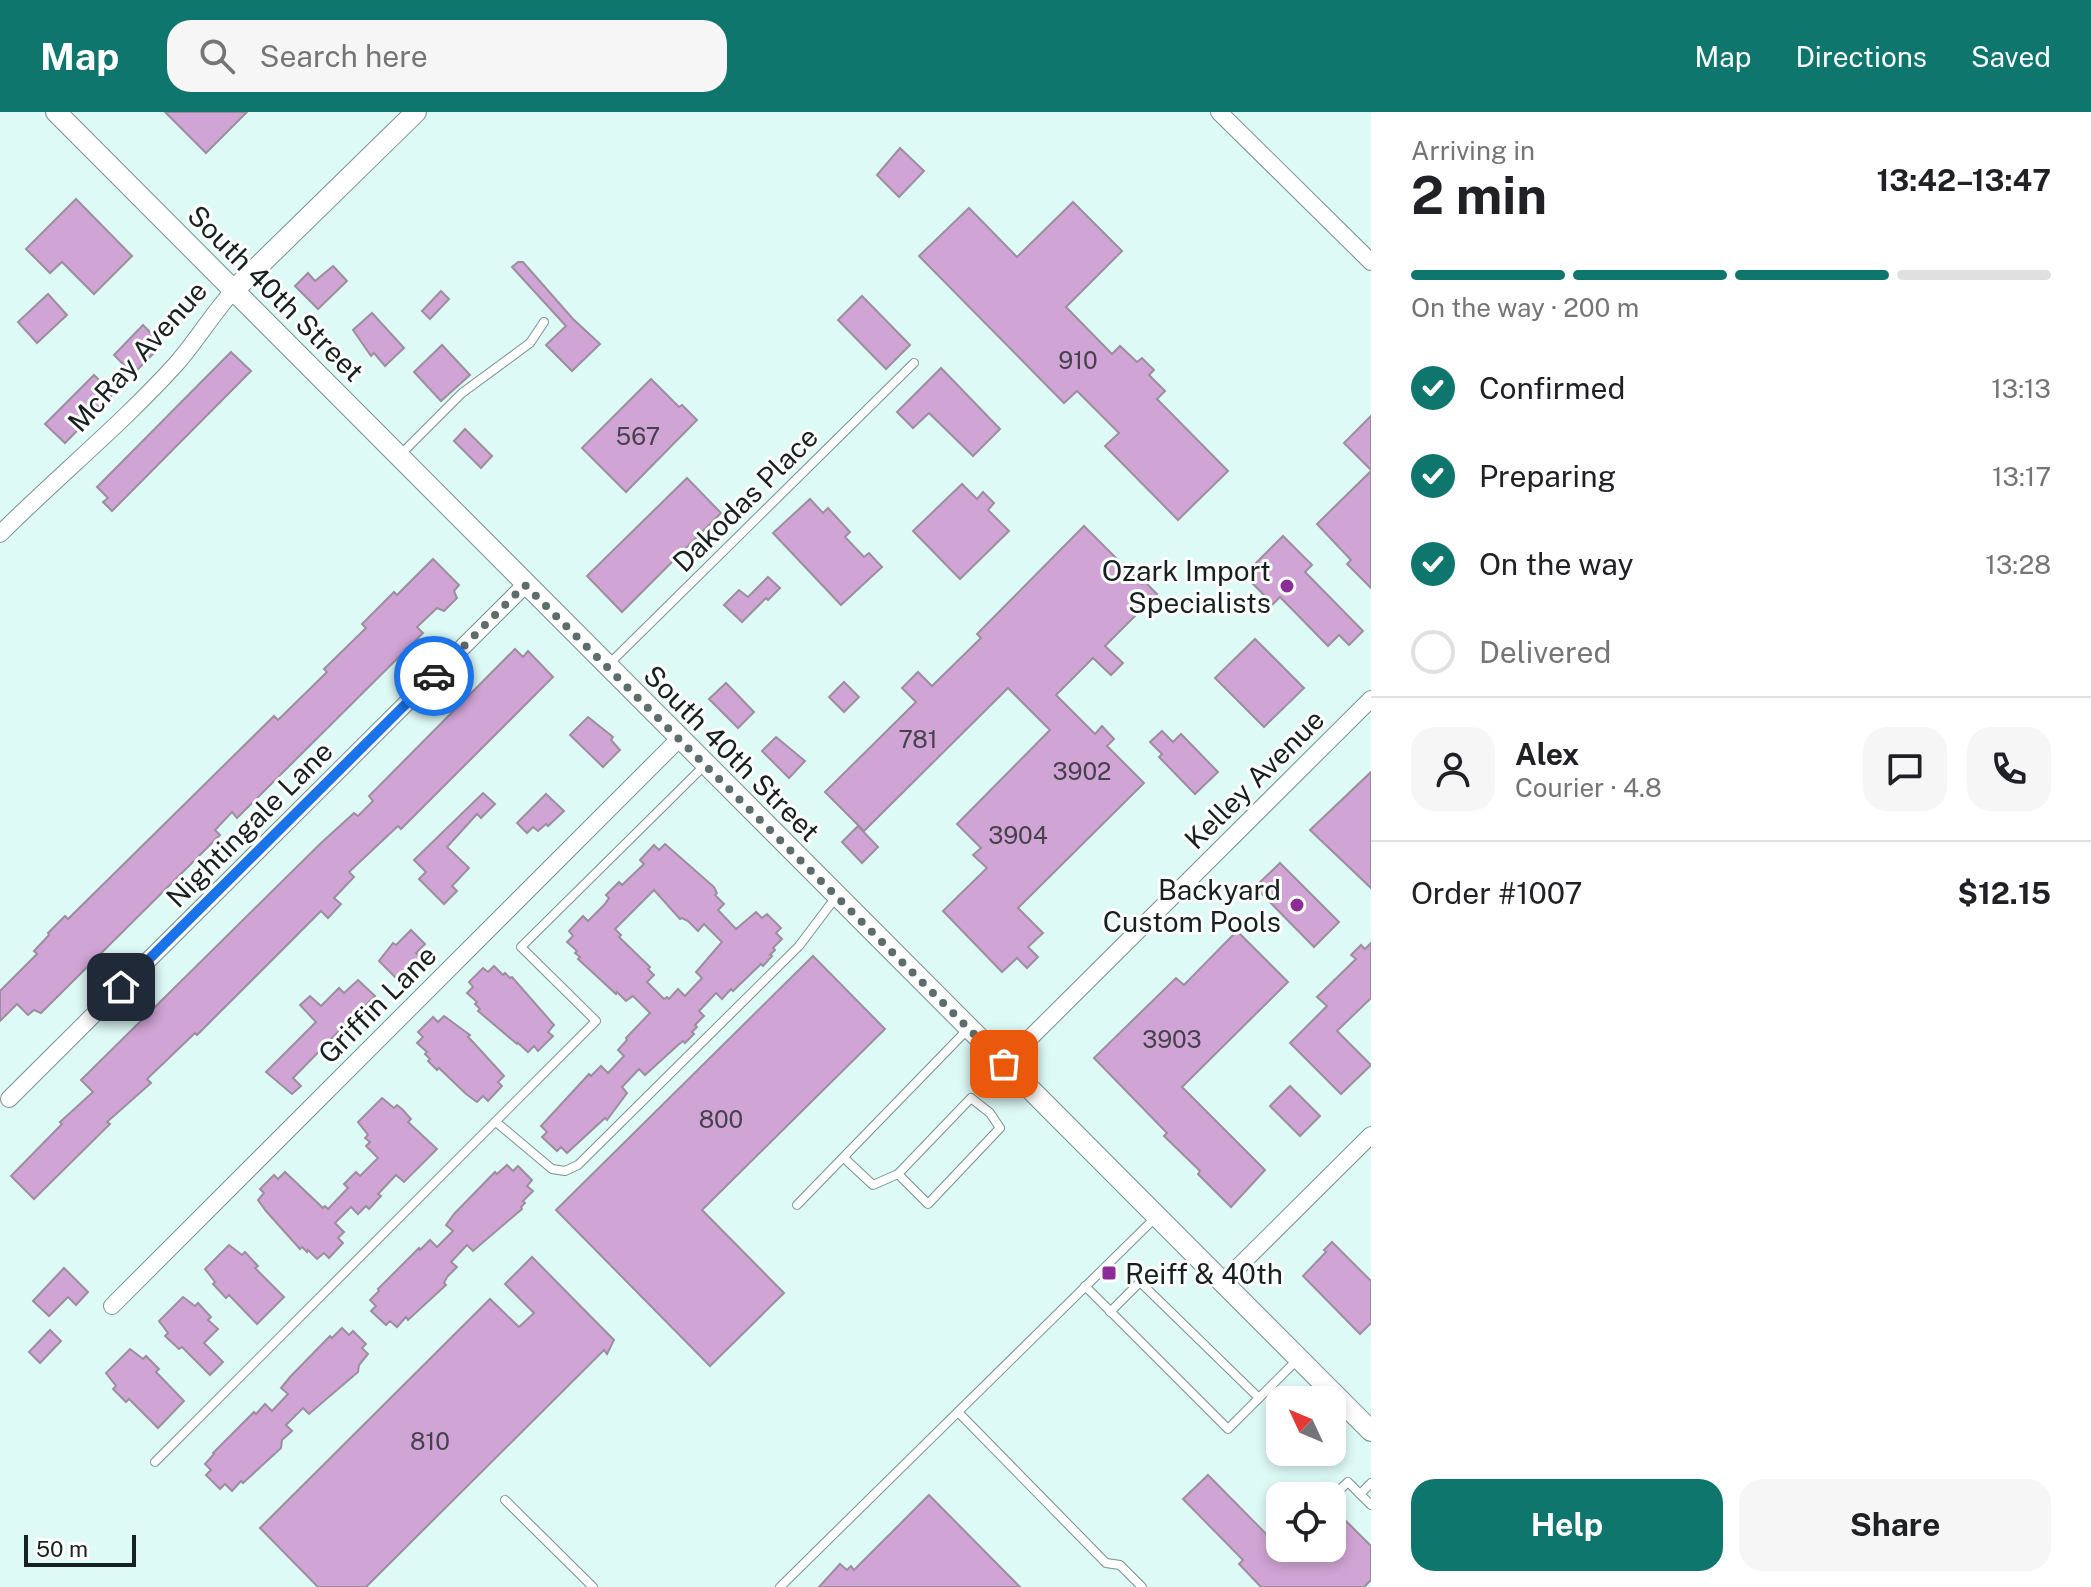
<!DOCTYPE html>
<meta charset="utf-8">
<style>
:root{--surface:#fff;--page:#f6f6f6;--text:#202124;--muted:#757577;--line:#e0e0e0;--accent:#0f766e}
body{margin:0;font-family:"Public Sans",sans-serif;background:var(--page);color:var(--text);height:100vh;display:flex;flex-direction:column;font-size:30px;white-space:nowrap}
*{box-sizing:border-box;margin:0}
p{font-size:26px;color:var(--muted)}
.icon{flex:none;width:44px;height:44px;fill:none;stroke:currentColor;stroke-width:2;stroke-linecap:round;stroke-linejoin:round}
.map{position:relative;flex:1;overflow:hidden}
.sheet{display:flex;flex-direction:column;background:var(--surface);width:720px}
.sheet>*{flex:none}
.needle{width:52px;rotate:314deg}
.tools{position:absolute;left:1266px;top:1274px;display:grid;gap:16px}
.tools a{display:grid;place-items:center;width:80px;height:80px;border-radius:16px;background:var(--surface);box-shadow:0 4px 12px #0003;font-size:40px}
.scale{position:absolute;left:24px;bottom:20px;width:112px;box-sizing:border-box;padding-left:8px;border:4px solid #172120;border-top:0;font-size:22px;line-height:28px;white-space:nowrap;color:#172120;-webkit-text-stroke:6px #fff;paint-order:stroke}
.pin{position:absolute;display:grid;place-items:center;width:68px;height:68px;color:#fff;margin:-34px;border-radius:16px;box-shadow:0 4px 12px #0006}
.courier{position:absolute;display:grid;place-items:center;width:80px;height:80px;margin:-40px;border:6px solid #1a73e8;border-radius:50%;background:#fff;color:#222;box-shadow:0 2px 10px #0007}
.head em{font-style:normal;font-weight:700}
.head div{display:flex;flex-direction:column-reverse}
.head{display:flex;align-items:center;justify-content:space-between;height:136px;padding:0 40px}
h1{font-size:52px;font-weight:700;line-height:60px}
.bar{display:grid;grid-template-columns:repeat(4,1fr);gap:12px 8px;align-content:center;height:96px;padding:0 40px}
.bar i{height:10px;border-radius:6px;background:var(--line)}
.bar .active{background:var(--accent)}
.bar p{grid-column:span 4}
.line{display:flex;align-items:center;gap:20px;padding:0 40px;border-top:2px solid var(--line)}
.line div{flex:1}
.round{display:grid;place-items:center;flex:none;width:84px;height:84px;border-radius:24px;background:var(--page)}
ol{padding:0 40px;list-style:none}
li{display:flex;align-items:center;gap:24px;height:88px}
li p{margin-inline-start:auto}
li .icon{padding:8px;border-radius:50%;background:var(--accent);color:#fff;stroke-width:4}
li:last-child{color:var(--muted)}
li i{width:44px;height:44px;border:4px solid var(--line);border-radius:50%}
.cta{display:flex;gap:16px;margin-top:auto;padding:16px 40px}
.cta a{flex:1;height:92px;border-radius:24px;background:var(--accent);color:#fff;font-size:32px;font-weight:700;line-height:92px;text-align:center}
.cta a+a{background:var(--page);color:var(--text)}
header{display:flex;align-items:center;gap:48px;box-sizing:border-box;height:112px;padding:0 40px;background:var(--accent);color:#fff}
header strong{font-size:38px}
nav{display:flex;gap:44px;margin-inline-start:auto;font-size:28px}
.search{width:560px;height:72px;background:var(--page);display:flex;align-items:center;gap:20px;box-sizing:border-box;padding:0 28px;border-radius:24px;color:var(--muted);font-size:30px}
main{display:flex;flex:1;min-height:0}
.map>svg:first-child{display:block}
.building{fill:#d0a4d4;stroke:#9c8e9e;stroke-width:2;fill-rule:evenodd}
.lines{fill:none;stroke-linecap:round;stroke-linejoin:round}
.service-casing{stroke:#78918e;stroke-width:10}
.minor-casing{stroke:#78918e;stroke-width:18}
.tertiary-casing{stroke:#78918e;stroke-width:22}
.service{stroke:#fff;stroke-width:8}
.minor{stroke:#fff;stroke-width:16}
.tertiary{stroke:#fff;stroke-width:20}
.done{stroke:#5d6d6b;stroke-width:8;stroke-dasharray:0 14.4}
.route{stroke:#1a73e8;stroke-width:10}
.poi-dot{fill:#8c2d97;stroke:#fff;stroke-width:3}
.labels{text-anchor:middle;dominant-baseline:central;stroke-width:6;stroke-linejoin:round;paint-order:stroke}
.number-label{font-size:24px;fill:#45424d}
.street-label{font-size:28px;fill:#172120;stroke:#fff}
.poi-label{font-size:28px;fill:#172120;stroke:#fff;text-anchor:end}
</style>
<header>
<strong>Map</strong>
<div class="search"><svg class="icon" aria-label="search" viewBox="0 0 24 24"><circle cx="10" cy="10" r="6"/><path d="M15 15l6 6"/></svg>Search here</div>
<nav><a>Map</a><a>Directions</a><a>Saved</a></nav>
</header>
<main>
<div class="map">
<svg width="1371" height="1475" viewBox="0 0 1371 1475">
<rect width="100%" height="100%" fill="#defaf6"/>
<g class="building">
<polygon points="165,0 247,0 206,41"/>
<polygon points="900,36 924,59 899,85 877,63"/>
<polygon points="76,87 132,144 94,182 62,150 50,161 26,137"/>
<polygon points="1073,90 1122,139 1066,195 1112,242 1120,234 1137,250 1142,246 1154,258 1149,263 1165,279 1157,287 1228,359 1178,408 1105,334 1119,321 1077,279 1064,291 919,144 969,96 1017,145"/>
<polygon points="518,150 523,150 573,207 600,232 572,259 546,233 566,214 512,155"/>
<polygon points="333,154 347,169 318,197 295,174 308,161 315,169"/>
<polygon points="441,179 449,187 430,207 422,199"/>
<polygon points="48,182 67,203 37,231 18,210"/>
<polygon points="862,184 910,233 886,257 838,208"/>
<polygon points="372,201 404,236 385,254 374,241 371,244 353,218"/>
<polygon points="143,213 162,233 133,262 114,243"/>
<polygon points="442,233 470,263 441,289 414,260"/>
<polygon points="231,240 251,259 112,399 103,390 108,386 97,375"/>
<polygon points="941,256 1000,317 973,344 929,301 913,316 897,300"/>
<polygon points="94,263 113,282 65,331 45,312"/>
<polygon points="651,267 679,295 682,293 697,308 626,380 582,336"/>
<polygon points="1371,304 1371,358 1344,331"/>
<polygon points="465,317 492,344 481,356 454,329"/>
<polygon points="1371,359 1371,476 1347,452 1351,448 1317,412"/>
<polygon points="687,366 721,401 622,500 587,464"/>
<polygon points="962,372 977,387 983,380 994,391 988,398 1009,419 960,467 913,419"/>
<polygon points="810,387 823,401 828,396 850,420 845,425 864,445 869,441 882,455 841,493 773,421"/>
<polygon points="1084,414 1142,472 1144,469 1157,482 1105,534 1123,551 1111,563 1093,546 1056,583 1095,622 1102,614 1114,627 1107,634 1144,671 1018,796 1043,821 1028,835 1038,845 1027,856 1017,846 1002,860 943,799 987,756 973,743 981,736 957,712 1050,618 1008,576 864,719 825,680 916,590 902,576 918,560 932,574 981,526 977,522"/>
<polygon points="1283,424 1312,453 1305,460 1363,519 1349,533 1339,523 1328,534 1280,485 1273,492 1244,463"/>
<polygon points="433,447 459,473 454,479 457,486 444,499 437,496 417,515 423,521 237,706 232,700 215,718 220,723 41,901 34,898 28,903 17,892 0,909 0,879 37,842 34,839 49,823 48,821 65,804 68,807 274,604 278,608 327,560 324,557 366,516 362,512 394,480 397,483"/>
<polygon points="768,465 780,476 768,488 766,486 742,510 724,493 739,478 748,485"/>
<polygon points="1255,527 1304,576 1264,615 1215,566"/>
<polygon points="515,537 523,545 528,539 553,565 401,717 398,714 349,760 354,765 334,786 341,792 328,806 321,799 197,923 195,921 147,967 151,971 107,1010 110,1012 34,1087 11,1064 62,1012 60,1010 93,980 81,968 321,731 354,701 358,704 373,689 369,684"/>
<polygon points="844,570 859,585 844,600 829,585"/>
<polygon points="726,571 754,600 738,616 709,587"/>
<polygon points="588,605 613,625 611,628 620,638 603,655 570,623"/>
<polygon points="1162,619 1173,630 1181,622 1218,660 1195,682 1159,645 1162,642 1150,630"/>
<polygon points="776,625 805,649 789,666 762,639"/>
<polygon points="1371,660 1371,776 1310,718"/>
<polygon points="483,681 495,692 481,706 477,702 447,735 469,756 452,774 457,779 444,792 419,767 426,760 414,748"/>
<polygon points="546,682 564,699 548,714 546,712 538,719 533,715 527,721 517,711"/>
<polygon points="858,714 878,735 862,751 842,730"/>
<path d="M665 732 714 775 717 781 715 783 724 792 718 798 736 817 756 800 762 806 767 802 781 816 776 821 782 827 773 836 775 838 770 843 772 844 763 854 761 852 733 879 731 877 722 887 716 881 699 899 704 904 695 913 697 915 692 920 694 922 685 931 683 929 678 933 645 963 639 957 622 975 627 981 607 1008 605 1006 567 1041 561 1035 557 1039 542 1025 547 1020 541 1014 589 962 591 964 601 954 608 961 624 944 618 938 627 928 626 926 650 901 633 884 626 889 617 880 616 882 578 847 580 845 575 841 577 839 567 830 573 824 569 819 583 804 588 809 604 793 609 786 606 783 619 770 622 773 644 752 640 748 654 733 659 738ZM654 778 680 807 682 806 688 809 698 819 704 812 722 830 696 860 702 866 685 884 678 877 669 887 667 885 664 887 647 870 654 863 648 857 650 855 619 825 621 823 615 817Z"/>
<polygon points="1280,751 1339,810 1314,835 1255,775"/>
<polygon points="411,818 425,832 416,841 420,845 398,868 379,849 393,831 396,833"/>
<polygon points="1237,819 1288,870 1182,975 1265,1058 1231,1095 1198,1062 1200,1059 1164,1024 1167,1021 1094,946 1176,866 1184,873"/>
<polygon points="1371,831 1371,886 1337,919 1371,953 1341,982 1290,931 1327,894 1317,885 1356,847 1351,843 1361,833 1365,837"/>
<polygon points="813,844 885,917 702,1098 784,1181 710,1254 556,1098"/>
<polygon points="494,854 503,863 505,861 510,866 512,865 554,913 548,920 553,924 538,939 534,934 528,940 518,931 517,932 478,899 480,897 475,892 477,890 467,881 473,875 469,870 483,856 488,860"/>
<polygon points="358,868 375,884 361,898 363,900 351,912 349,910 341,917 293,966 301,974 292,982 266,960 316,910 300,893 310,884 321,894 339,876 344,881"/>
<polygon points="444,904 470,923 468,925 473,930 504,964 498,970 502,974 488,989 483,984 477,990 466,982 439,956 437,958 428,949 430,947 425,942 427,940 417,931 423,925 418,920 433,905 438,910"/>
<polygon points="1290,974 1320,1004 1300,1024 1270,994"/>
<polygon points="382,986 394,996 397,993 402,997 411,1007 408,1010 437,1037 404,1070 396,1063 378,1082 381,1084 369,1097 366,1094 358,1102 351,1095 335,1111 344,1120 338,1126 343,1131 329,1146 324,1141 317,1147 308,1138 307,1140 302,1135 300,1137 266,1099 258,1088 264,1081 260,1077 274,1063 278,1067 285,1060 323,1096 325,1094 328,1097 348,1076 344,1072 356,1060 360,1064 378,1046 366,1034 370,1030 365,1026 368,1023 358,1010"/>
<polygon points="507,1053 513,1059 518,1054 532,1068 527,1074 533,1079 523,1089 525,1091 521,1095 522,1097 473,1139 467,1133 451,1150 457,1155 447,1165 444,1171 446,1173 408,1208 406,1205 397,1215 390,1209 386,1213 371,1199 376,1194 370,1188 379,1179 378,1177 419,1136 420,1138 430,1128 437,1135 453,1119 446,1113 454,1102 495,1060 497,1062"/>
<polygon points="1332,1130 1371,1169 1371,1211 1360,1222 1303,1164 1326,1140 1324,1138"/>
<polygon points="229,1133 242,1143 245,1140 258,1154 255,1156 284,1185 257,1212 229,1183 226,1186 213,1172 215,1170 205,1157"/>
<polygon points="532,1145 614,1228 607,1242 604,1238 366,1475 318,1475 260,1416 490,1187 519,1215 534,1201 505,1172"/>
<polygon points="64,1156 88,1180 76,1193 68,1185 49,1204 33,1189"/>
<polygon points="183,1185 195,1194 198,1191 211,1205 208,1208 218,1217 204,1231 223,1250 210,1263 182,1235 179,1237 165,1224 168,1221 159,1209"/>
<polygon points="342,1216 349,1223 353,1219 366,1232 362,1236 368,1242 359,1253 358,1260 309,1302 303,1296 286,1313 292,1319 282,1328 281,1336 243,1371 241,1369 232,1379 225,1372 220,1377 206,1363 211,1358 205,1352 214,1342 213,1341 254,1300 256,1302 265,1292 272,1299 288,1282 281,1276 290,1265 330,1224 332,1226"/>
<polygon points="50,1218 61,1229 40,1251 29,1240"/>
<polygon points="130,1237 143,1247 146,1244 159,1257 156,1260 184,1289 158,1316 129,1287 126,1290 113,1277 116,1274 106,1261"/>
<polygon points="1208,1363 1280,1436 1332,1436 1332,1395 1371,1434 1371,1468 1364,1475 1261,1475 1239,1452 1243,1448 1183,1387"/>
<polygon points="929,1383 1020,1475 819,1475 840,1452 847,1458 851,1454 854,1458"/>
</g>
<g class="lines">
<defs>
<g id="service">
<polyline points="399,344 462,281 530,231 544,210"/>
<polyline points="607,554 914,251"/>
<polyline points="496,1010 552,1057 565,1059 578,1053 799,834 836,785"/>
<polyline points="844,1046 873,1073 898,1062 928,1092 1000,1016 990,1001 971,986 898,1062"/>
<polyline points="797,1093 968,917"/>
<polyline points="1085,1174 1228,1317 1299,1246"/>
<polyline points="1110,1200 1140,1170 1259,1286"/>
<polyline points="958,1300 1106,1451 1120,1453 1142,1475"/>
<polyline points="155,1350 596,909 521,835 704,654"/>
<polyline points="1371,1371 1360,1382 1371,1393"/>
<polyline points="1332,1385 1348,1370 1360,1382"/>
<polyline points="505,1388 593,1475"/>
<polyline points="780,1475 1156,1105"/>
</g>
<g id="minor">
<polyline points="1219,0 1371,150"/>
<path d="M0 422C58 364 122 312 177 251 197 228 213 201 234 178"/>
<polyline points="1004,952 1371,587"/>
<polyline points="9,987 525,473"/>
<polyline points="1223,1170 1371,1023"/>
<polyline points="112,1194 679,627"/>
</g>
<g id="tertiary">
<polyline points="56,0 1371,1319"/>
<polyline points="234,178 416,0"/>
</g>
</defs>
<use href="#service" class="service-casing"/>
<use href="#minor" class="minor-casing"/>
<use href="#tertiary" class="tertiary-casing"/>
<use href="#service" class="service"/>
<use href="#minor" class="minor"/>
<use href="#tertiary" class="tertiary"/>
</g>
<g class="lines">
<polyline class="done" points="434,564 525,473 1004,952"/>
<polyline class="route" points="121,875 434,564"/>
</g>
<g class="poi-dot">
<circle cx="1287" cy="474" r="8"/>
<circle cx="1297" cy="793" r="8"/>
<rect x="1101" y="1153" width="16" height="16" rx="4"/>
</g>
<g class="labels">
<g class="number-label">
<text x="1078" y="248">910</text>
<text x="638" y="324">567</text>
<text x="918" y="627">781</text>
<text x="1082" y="659">3902</text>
<text x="1018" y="723">3904</text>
<text x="1172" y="927">3903</text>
<text x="721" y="1007">800</text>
<text x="430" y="1329">810</text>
</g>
<g class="street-label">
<text transform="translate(276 181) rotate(45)">South 40th Street</text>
<text transform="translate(137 244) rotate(-48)">McRay Avenue</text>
<text transform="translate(745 387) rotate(-45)">Dakodas Place</text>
<text transform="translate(732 641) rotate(45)">South 40th Street</text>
<text transform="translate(1254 667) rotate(-45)">Kelley Avenue</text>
<text transform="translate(249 712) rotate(-45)">Nightingale Lane</text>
<text transform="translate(377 892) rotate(-45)">Griffin Lane</text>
</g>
<g class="poi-label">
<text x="1271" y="458">Ozark Import<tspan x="1271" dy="32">Specialists</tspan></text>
<text x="1281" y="777">Backyard<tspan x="1281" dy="32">Custom Pools</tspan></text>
<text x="1125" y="1161" text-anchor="start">Reiff &amp; 40th</text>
</g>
</g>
</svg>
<div class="tools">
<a><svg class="needle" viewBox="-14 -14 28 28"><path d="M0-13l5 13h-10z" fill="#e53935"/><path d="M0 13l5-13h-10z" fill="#757577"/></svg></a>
<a><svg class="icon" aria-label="locate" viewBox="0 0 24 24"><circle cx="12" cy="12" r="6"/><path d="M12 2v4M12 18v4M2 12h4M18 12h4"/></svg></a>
</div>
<div class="scale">50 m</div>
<div class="pin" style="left:1004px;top:952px;background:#ea580c"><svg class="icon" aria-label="bag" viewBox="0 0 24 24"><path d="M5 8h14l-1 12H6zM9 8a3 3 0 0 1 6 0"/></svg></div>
<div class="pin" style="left:121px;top:875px;background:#1f2937"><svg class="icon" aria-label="home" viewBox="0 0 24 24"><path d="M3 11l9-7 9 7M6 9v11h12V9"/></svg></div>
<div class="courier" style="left:434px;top:564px"><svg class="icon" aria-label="car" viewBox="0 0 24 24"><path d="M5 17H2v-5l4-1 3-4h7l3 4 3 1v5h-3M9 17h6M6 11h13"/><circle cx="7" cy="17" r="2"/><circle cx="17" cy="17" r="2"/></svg></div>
</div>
<section class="sheet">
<div class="head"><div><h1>2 min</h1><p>Arriving in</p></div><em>13:42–13:47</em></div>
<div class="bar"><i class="active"></i><i class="active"></i><i class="active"></i><i></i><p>On the way · 200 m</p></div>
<ol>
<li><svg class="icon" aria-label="check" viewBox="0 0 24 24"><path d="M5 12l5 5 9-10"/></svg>Confirmed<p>13:13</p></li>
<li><svg class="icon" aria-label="check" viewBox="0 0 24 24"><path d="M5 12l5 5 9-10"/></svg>Preparing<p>13:17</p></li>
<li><svg class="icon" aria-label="check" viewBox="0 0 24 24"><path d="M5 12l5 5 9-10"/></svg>On the way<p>13:28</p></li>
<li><i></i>Delivered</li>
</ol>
<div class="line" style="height:144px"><a class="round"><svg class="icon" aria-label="person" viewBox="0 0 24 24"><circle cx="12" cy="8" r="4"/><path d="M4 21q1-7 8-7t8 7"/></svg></a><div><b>Alex</b><p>Courier · 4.8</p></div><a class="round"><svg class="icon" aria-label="chat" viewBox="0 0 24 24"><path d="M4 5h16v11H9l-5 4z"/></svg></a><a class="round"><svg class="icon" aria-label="phone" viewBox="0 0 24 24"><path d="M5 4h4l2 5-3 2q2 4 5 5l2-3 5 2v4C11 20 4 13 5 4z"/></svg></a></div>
<div class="line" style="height:104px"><div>Order #1007</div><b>$12.15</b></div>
<div class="cta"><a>Help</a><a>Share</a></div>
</section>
</main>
